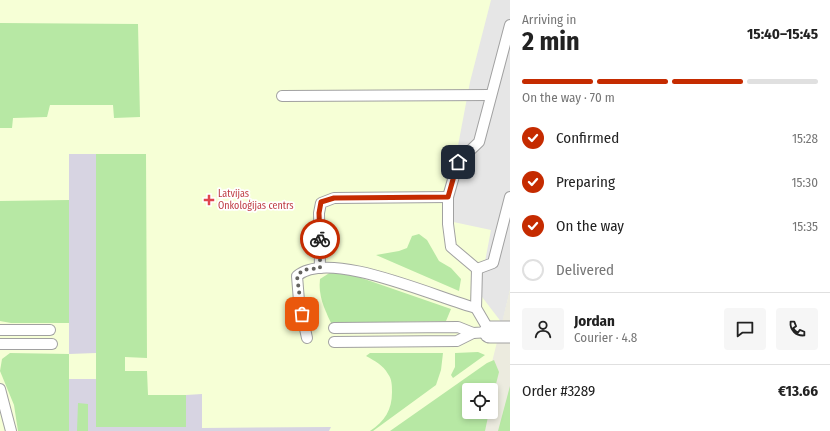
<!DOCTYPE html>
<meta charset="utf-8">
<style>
:root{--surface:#fff;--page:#f6f6f6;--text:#222;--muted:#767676;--line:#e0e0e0;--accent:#c52b00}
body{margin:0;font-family:"Fira Sans Condensed",sans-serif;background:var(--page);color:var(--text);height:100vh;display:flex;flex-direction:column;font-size:15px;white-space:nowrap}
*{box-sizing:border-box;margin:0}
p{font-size:13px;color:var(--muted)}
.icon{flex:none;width:22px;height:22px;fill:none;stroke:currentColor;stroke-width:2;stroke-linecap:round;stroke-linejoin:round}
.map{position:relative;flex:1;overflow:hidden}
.sheet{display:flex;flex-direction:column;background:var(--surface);width:320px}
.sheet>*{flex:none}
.buttons{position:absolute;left:462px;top:383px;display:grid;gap:8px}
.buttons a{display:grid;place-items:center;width:36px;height:36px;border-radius:4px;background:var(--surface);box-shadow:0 2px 6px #0003;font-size:20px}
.pin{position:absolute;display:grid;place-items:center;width:34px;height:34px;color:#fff;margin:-17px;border-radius:8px;box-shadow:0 2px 6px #0006}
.courier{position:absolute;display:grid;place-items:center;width:40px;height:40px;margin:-20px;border:3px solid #c52b00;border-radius:50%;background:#fff;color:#222;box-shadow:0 1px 5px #0007}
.head em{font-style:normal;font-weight:700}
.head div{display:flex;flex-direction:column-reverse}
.head{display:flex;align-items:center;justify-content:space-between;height:68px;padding:0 12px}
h1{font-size:26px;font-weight:700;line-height:30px}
.bar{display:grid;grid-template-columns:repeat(4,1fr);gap:6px 4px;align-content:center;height:48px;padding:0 12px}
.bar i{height:5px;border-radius:3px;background:var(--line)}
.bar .selected{background:var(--accent)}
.bar p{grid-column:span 4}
.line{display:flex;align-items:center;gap:10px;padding:0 12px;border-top:1px solid var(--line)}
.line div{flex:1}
.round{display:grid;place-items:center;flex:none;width:42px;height:42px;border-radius:4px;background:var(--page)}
ol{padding:0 12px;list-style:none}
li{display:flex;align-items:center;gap:12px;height:44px}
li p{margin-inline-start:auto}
li .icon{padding:4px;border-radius:50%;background:var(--accent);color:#fff;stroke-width:4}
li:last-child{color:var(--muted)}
li i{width:22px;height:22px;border:2px solid var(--line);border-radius:50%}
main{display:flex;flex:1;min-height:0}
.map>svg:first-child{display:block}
.education{fill:#f6ffd6}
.grass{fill:#b7e8a4}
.parking{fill:#e6e6e6}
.plaza{fill:#d7d4e2}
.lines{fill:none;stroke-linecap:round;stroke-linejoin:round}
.lane-casing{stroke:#a1a1a1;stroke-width:12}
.street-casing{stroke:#a1a1a1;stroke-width:23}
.lane{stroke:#fff;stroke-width:10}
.street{stroke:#fff;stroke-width:21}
.done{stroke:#64635f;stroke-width:4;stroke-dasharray:0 7.2}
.route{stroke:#c52b00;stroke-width:5}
.health-dot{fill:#e0444e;stroke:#fff;stroke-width:1.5}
.labels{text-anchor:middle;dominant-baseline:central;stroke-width:3.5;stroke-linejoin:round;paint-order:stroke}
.health-label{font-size:10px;fill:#be3a42;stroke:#fff;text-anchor:start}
</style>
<main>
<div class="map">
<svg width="510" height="431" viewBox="0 0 510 431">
<rect width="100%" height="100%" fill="#ecebdf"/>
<polygon class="education" points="0,0 510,0 510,290 485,390 469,390 469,412 474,431 0,431"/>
<g class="grass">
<polygon points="0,23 138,24 140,117 114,118 113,105 50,105 47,117 13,118 12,128 0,128"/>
<polygon points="96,154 146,154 147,358 125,357 125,371 147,371 148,395 186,395 186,427 96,427"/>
<polygon points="69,200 69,323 11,323 0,321 0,201"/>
<polygon points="419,234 427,240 439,261 451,268 461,279 459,291 376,255 399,251 407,248 412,236"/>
<path d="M331 272 347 273 451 309 446 321 331 323C324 308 318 295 320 279Z"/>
<polygon points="478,352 485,355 453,378 451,375 455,367 455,353"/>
<polygon points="10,353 69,354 69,431 18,431 14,405 0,371 2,359"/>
<path d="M370 353H443L441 370 436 385 373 431H370C385 421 392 410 392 392 392 386 392 379 388 374 383 365 375 361 366 356Z"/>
<polygon points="494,360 499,372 491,404 491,390 469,390 469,412 489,412 485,431 390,431 487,363"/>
<polygon points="510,386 510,431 498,431"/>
<rect x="77" y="403" width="11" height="28"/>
</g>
<polygon class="parking" points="491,0 510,0 510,290 502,323 479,293 491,230 444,220 470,82"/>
<g class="plaza">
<polygon points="69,154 96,154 96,353 69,354"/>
<polygon points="69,379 96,379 96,427 186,427 186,395 202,394 202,428 331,427 329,431 88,431 88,404 78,403 77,431 69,431"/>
</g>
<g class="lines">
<defs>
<g id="lane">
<polyline points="282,96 491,95"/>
<polyline points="320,268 319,213 321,203 334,198 448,197"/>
<polyline points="477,269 493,263 510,197"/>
<polyline points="334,328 458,327 473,333"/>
<polyline points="0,330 50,330"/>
<path d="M307 338 299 301 297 276C329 248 437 298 476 308"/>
<polyline points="334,342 457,341 473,333 490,332 476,308 477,269 451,247 448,224 448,197 458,162 479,142 510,25"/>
<polyline points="0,344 52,344"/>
<polyline points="0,389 11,431"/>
</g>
<polyline id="street" points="490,332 510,332"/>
</defs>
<use href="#lane" class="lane-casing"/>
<use href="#street" class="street-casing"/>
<use href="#lane" class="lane"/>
<use href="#street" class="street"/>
</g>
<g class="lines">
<polyline class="done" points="302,314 297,276 303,270 320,268 320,239"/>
<polyline class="route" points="320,239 319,213 321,202 334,198 448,197 458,162"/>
</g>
<path class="health-dot" d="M207 194h4v4h4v4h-4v4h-4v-4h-4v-4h4z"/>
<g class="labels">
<g class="health-label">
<text x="218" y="194">Latvijas<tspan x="218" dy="12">Onkoloģijas centrs</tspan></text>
</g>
</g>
</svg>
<div class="buttons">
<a><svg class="icon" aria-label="locate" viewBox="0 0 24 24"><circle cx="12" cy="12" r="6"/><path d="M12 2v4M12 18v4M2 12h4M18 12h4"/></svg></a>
</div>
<div class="pin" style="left:302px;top:314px;background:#ea580c"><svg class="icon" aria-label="bag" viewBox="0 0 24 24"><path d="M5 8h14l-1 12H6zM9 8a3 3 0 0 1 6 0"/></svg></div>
<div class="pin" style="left:458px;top:162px;background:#1f2937"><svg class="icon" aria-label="home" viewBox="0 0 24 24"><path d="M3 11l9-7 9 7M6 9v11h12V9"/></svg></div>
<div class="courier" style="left:320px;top:239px"><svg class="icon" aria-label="bike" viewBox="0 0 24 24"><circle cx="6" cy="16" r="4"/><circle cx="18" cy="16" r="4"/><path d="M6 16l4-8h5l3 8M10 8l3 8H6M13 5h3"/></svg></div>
</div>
<section class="sheet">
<div class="head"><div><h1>2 min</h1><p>Arriving in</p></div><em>15:40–15:45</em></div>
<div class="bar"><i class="selected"></i><i class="selected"></i><i class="selected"></i><i></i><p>On the way · 70 m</p></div>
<ol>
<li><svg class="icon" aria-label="check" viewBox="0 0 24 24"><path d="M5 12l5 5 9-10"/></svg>Confirmed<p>15:28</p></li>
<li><svg class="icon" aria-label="check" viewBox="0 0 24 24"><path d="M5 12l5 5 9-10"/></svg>Preparing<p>15:30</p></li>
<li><svg class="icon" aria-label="check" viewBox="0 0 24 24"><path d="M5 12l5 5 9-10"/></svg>On the way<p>15:35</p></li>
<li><i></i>Delivered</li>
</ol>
<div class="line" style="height:72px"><a class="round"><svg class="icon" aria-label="person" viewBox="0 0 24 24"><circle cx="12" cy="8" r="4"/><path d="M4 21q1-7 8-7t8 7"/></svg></a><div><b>Jordan</b><p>Courier · 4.8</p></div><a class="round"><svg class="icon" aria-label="chat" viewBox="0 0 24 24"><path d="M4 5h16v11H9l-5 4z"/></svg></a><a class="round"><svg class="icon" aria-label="phone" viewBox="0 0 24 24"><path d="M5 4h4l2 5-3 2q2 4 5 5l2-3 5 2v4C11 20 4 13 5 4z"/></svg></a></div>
<div class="line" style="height:52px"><div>Order #3289</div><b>€13.66</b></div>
</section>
</main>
